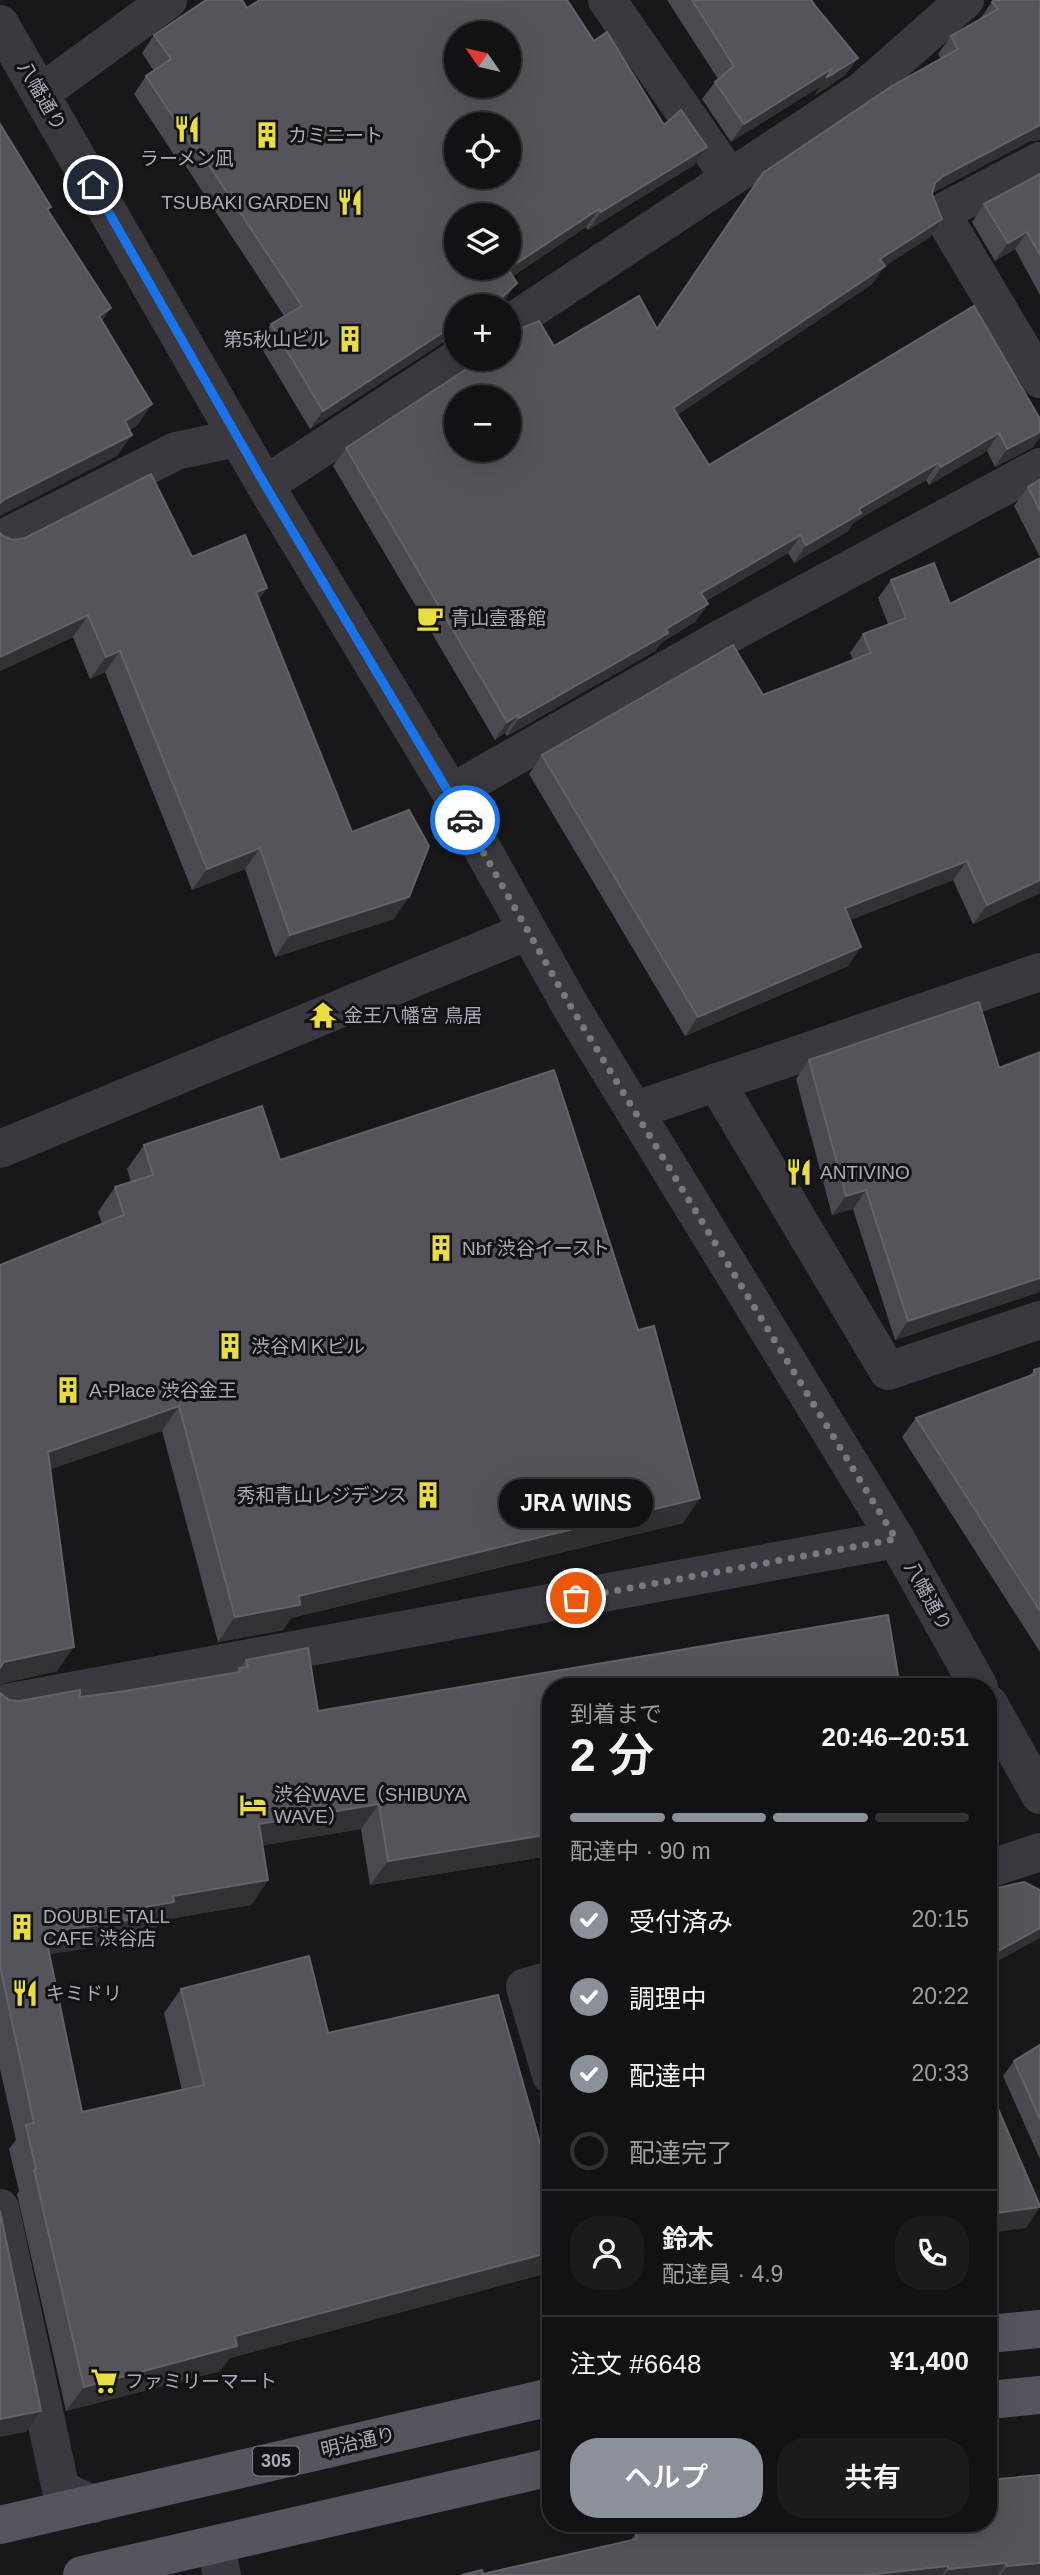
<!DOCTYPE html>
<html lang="ja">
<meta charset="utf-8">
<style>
:root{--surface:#121214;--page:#1b1b1d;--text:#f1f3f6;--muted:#9c9ea0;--line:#313234;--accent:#8c9099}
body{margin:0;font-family:Arial,"Noto Sans JP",sans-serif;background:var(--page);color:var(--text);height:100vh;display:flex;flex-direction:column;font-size:26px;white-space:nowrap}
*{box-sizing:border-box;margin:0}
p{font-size:23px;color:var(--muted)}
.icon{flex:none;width:38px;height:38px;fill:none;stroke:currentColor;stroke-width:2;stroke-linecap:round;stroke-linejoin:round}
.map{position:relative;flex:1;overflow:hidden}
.side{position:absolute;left:542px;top:1678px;width:455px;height:854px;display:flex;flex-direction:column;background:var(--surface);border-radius:28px;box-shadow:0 7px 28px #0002,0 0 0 2px var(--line)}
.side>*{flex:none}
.needle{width:46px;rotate:304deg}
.buttons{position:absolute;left:444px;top:21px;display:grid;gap:14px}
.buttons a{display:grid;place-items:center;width:77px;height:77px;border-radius:50%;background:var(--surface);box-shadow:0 7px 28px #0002,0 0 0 2px var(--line);font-size:35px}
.pin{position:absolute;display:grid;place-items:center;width:60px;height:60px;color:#fff;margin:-30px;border:4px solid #fff;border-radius:50%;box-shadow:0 2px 7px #0007}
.courier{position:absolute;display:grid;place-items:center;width:70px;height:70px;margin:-35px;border:5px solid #1a73e8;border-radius:50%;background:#fff;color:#222;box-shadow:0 2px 9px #0007}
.bubble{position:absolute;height:49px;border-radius:24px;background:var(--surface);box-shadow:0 7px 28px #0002,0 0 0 2px var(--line);font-size:23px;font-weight:600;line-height:49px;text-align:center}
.head em{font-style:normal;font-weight:600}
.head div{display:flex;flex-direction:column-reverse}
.head{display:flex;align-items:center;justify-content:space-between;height:119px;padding:0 28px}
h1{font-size:46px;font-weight:600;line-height:52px}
.bar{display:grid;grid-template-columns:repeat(4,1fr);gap:10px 7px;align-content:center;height:84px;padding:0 28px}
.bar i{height:9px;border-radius:5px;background:var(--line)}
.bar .selected{background:var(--accent)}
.bar p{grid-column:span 4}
.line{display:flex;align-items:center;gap:18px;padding:0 28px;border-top:2px solid var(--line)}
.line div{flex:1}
.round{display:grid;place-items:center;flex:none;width:74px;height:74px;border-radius:28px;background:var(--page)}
ol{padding:0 28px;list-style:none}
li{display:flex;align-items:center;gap:21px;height:77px}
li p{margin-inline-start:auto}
li .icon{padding:7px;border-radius:50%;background:var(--accent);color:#fff;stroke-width:4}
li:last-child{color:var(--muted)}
li i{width:38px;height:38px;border:4px solid var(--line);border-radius:50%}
.cta{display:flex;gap:14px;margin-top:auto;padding:14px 28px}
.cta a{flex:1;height:80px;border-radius:28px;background:var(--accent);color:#fff;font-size:28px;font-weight:600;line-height:80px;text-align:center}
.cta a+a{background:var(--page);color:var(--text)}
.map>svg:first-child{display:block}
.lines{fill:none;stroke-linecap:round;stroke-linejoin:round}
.minor{stroke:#3a393f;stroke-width:38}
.major{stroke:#56555e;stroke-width:38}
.wall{fill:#4a494f}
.shaded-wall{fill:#323135}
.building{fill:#55545a;stroke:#626269;stroke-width:2;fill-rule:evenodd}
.done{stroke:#787881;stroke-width:7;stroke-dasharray:0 12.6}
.route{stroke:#1a73e8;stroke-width:9}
.labels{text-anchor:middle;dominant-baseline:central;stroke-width:6;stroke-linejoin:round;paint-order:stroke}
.shield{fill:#131315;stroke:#7d7d88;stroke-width:2}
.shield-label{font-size:18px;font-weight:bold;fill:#ababb9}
.street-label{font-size:19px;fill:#ababb9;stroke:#131315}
.poi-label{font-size:19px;fill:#ababb9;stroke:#131315;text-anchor:start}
</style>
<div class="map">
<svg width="1040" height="2575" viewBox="0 0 1040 2575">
<rect width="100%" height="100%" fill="#18181a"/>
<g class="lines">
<g class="minor">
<polyline points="607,0 730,178"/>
<polyline points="0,24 265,485 451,793 571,1007 896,1539 979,1687"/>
<polyline points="41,93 168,0"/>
<polyline points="1040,161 941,213 1040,379"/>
<polyline points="509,324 863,90 965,0"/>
<polyline points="265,485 457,359"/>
<polyline points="0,540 176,451 237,438"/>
<polyline points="451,793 722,638 1040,467"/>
<polyline points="716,1082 888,1371 1040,1320"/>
<polyline points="636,1110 1040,972"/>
<polyline points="0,1149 528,931"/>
<polyline points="0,1704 896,1539"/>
<polyline points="989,1704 1040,1795"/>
<polyline points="989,1869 1040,1852"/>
<polyline points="551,1980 525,1987 551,2075"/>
<polyline points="0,2208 61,2490 93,2504"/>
<polyline points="215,2545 222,2575"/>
</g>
<g class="major">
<polyline points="989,2334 1040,2329"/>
<polyline points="989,2400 1040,2395"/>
<polyline points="0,2525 551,2397"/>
<polyline points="82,2575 551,2467"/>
</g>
</g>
<g class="wall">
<polygon points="667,0 811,0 816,7 858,58 845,75 814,96 821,86 731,142 702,99 715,82 718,79"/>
<polygon points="1040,0 1040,140 1030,141 932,193 930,237 885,266 872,284 677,415 709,465 1040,419 1040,437 1033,447 995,467 987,451 929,485 926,480 854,522 848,531 794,563 788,553 706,601 708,604 695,622 662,642 655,651 507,736 505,733 495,740 333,466 346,448 478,362 478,359 509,359 511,325 554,346 657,329 941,59 938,54 951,36 979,20 992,2"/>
<polygon points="247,8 594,41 664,125 694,165 588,230 586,227 513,276 517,283 500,304 457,306 457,338 445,341 310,429 258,342 271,324 284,316 185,165 182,167 134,94 146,76 154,71 142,53 154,35"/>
<polygon points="1040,174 1040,295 1015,249 995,261 972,222 984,204"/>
<polygon points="1040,480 1040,557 1014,506 1028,487"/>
<polygon points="0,533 3,536 13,540 192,557 267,588 259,599 352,832 394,919 275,957 245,869 192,890 105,672 90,679 73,637 0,671"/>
<polygon points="891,580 1040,893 973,924 953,880 850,920 848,966 685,1036 529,774 542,755 763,695 853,660 850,653 863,634 888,624 878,598"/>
<polygon points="1040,1052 1040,1292 895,1340 853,1209 832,1215 796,1079 809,1060 999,1068"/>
<polygon points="144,1145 280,1160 683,1523 291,1618 283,1630 218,1642 162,1431 50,1469 57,1671 0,1684 0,1265 102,1224 98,1212 115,1187 131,1182 127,1169"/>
<polygon points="1040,1368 1040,1652 902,1437 916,1418 1029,1377 1034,1370"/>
<polygon points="246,1660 318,1711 551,1687 551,1887 550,1888 543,1857 370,1885 361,1829 263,1845 268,1880 251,1905 162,1920 157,1927 125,1932 117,1943 49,1954 82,2112 182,2090 164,2013 181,1989 328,2033 551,2182 551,2272 230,2358 220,2371 66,2411 17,2194 19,2191 9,2149 16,2140 0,2069 0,1693 9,1700 20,1701 80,1697 119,1692 237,1672"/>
<polygon points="1040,2045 1040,2159 1003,2076 1014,2061"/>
<polygon points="1040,2475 1040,2575 462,2575 483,2574 631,2540 636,2533"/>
</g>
<g class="shaded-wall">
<polygon points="858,58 845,75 814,96 826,78"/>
<polygon points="833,68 821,86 731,142 744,124"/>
<polygon points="1040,125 1040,140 1030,141 931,194 935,183 943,176"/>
<polygon points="197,147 185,165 182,167 194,149"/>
<polygon points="707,147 694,165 588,230 601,212"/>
<polygon points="599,209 586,227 496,287 508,269"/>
<polygon points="942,219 930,237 868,277 880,259"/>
<polygon points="1027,232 1015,249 995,261 1008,243"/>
<polygon points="885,266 872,284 661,426 673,408"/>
<polygon points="517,283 504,301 499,306 502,297"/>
<polygon points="111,308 96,330 99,316"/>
<polygon points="457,323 457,338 445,341 310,429 323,411"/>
<polygon points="152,404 137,426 110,442 125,421"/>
<polygon points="1040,432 1040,437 1033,447 995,467 1007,449"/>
<polygon points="999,433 987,451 929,485 941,467"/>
<polygon points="132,435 117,456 0,516 0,503 5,499"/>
<polygon points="938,463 926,480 854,522 848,531 794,563 806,545 859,509"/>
<polygon points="801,535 788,553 688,611 701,593"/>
<polygon points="267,588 251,610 256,592"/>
<polygon points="708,604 695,622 662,642 655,651 507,736 519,718"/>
<polygon points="88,615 73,637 0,671 0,657"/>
<polygon points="120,651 105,672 90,679 106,657"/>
<polygon points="518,715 505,733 495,740 507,722"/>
<polygon points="260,848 245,869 192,890 207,869"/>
<polygon points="967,861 953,880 832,927 845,908"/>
<polygon points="1040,880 1040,893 973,924 987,905"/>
<polygon points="409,897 394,919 275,957 290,935"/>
<polygon points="861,947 848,966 685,1036 698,1017"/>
<polygon points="866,1190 853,1209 832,1215 846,1196"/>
<polygon points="1040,1278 1040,1292 895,1340 908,1321"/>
<polygon points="179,1406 162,1431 31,1476 48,1452"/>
<polygon points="700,1498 683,1523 291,1618 283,1630 218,1642 235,1617 299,1596"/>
<polygon points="74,1647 57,1671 0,1684 0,1668 4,1662"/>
<polygon points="379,1804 361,1829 242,1849 259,1824"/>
<polygon points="551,1834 551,1845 543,1857 370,1885 388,1861"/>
<polygon points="268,1880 251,1905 162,1920 157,1927 125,1932 117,1943 28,1958 45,1933 173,1896"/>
<polygon points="1040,1928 1040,1938 989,1966 989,1956"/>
<polygon points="1040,2207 1026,2228 989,2233 989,2214"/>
<polygon points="551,2252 551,2272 230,2358 220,2371 66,2411 84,2387 235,2336"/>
<polygon points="41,2411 26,2432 0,2437 0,2419"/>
<polygon points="1006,2563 998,2575 944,2575 949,2569"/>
<polygon points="1040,2563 1040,2575 1000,2575 1007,2566"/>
<polygon points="948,2566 942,2575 866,2575"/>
</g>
<g class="building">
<path d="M206 0H242L247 8 260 0H567L594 41 607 32 664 125 681 110 707 147 601 212 599 209 508 269 517 283 502 297 500 306H457V323L323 411 271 324 302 306 197 147 194 149 146 76 171 59 154 35ZM457 33H509V86H457ZM457 124H509V177H457ZM457 215H509V268H457Z"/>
<polygon points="692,0 811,0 816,7 858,58 826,78 833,68 744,124 715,82 734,66"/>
<path d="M994 0H1040V125L943 176 935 183 932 194 942 219 880 259 885 266 673 408 709 465 974 306 1040 419V432L1007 449 999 433 941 467 938 463 859 509 861 513 806 545 801 535 701 593 708 604 666 629 668 633 519 718 518 715 507 722 346 448 482 359H509V323L511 325 522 328 539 321 554 346 639 296 657 329 763 173 892 86 958 49 951 36 998 9 992 2ZM457 397H509V450H457Z"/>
<polygon points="0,124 51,207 47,209 111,308 99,316 152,404 125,421 132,435 5,499 0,503"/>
<polygon points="1040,174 1040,255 1027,232 1008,243 984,204"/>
<polygon points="151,474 192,557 245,535 267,588 256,592 352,832 409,810 429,846 409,897 290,935 260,848 207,869 120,651 106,657 88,615 0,657 0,533 3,536 13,540 25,538"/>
<polygon points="1040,480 1040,511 1028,487"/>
<polygon points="1040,558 1040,880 987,905 967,861 845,908 861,947 698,1017 542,755 733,645 763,695 871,653 863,634 906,618 891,580 934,563 950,604"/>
<polygon points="979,1002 999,1068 1040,1052 1040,1278 908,1321 866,1190 846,1196 809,1060"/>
<polygon points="554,1070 638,1330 654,1326 700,1498 299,1596 300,1605 235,1617 179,1406 48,1452 74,1647 4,1662 0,1668 0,1265 124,1215 115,1187 153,1175 144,1145 262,1106 280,1160"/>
<polygon points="1040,1368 1040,1611 916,1418 1035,1374 1034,1370"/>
<polygon points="888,1615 900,1687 551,1687 551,1834 388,1861 379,1804 259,1824 268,1880 173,1896 174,1902 133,1909 134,1919 45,1933 82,2112 204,2085 181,1989 309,1956 328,2033 498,1995 551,2182 551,2252 235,2336 237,2346 84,2387 34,2170 36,2169 26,2125 34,2123 0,1966 0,1693 9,1700 20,1701 80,1690 80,1697 119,1692 240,1672 239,1668 248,1667 246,1660 308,1648 318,1711"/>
<polygon points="1024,1882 1040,1890 1040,1928 989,1956 989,1890"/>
<polygon points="1040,2045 1040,2119 1014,2061"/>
<polygon points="989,2088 1040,2206 1040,2207 989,2214"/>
<polygon points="0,2211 41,2411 0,2419"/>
<polygon points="1040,2475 1040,2563 1007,2566 1006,2563 949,2569 948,2566 866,2575 462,2575 482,2570 483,2574 637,2539 636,2533 681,2524 989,2524 989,2480"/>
</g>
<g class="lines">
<polyline class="done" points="465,820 571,1007 896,1539 576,1598"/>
<polyline class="route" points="93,185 265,485 465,820"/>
</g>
<defs>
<symbol id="restaurant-bare" viewBox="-9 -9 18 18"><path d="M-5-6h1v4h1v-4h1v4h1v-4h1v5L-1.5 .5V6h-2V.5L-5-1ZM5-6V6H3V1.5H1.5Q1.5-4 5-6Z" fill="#e9de41" stroke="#131315" stroke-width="2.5" paint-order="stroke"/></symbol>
<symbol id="building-bare" viewBox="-9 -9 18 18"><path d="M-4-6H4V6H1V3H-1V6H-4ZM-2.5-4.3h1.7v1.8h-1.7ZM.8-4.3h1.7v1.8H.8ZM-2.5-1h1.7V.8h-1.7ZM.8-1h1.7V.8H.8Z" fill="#e9de41" stroke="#131315" stroke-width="2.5" paint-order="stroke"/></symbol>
<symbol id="cafe-bare" viewBox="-9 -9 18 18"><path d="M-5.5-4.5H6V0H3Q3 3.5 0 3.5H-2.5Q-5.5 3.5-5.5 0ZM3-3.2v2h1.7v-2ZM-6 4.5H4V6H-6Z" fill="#e9de41" stroke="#131315" stroke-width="2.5" paint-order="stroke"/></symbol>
<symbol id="temple-bare" viewBox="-9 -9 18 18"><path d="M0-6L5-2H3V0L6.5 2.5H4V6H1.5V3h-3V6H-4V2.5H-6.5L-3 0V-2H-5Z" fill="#e9de41" stroke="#131315" stroke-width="2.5" paint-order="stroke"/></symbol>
<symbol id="hotel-bare" viewBox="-9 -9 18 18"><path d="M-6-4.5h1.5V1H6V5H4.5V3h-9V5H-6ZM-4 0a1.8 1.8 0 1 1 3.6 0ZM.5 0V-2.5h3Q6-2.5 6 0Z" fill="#e9de41" stroke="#131315" stroke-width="2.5" paint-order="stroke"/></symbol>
<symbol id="supermarket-bare" viewBox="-9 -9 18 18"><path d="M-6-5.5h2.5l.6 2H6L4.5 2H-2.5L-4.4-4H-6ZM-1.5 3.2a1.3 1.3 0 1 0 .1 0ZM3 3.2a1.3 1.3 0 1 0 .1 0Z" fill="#e9de41" stroke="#131315" stroke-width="2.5" paint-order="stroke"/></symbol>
</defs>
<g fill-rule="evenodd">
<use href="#restaurant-bare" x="168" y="110" width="38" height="38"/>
<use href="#building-bare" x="248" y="116" width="38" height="38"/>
<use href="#restaurant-bare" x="331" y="183" width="38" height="38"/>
<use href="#building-bare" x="331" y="320" width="38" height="38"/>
<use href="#cafe-bare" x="411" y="599" width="38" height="38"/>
<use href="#temple-bare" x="304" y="996" width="38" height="38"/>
<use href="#restaurant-bare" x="780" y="1153" width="38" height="38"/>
<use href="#building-bare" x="422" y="1229" width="38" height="38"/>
<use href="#building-bare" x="211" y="1327" width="38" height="38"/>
<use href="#building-bare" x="49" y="1371" width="38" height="38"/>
<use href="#building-bare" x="409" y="1476" width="38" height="38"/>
<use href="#hotel-bare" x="234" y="1786" width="38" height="38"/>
<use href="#building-bare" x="3" y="1908" width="38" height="38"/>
<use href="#restaurant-bare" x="6" y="1974" width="38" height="38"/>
<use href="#supermarket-bare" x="85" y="2362" width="38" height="38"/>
</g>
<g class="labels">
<rect class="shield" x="253" y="2446.5" width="46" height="29" rx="5"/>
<g class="shield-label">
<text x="276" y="2461">305</text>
</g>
<g class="street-label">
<text transform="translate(42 96) rotate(60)">八幡通り</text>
<text transform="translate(928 1596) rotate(61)">八幡通り</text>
<text transform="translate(358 2442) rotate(-13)">明治通り</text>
</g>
<g class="poi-label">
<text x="288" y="135">カミニート</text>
<text x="187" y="158" text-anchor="middle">ラーメン凪</text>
<text x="329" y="202" text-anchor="end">TSUBAKI GARDEN</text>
<text x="329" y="339" text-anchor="end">第5秋山ビル</text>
<text x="451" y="618">青山壹番館</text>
<text x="344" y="1015">金王八幡宮 鳥居</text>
<text x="820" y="1172">ANTIVINO</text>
<text x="462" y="1248">Nbf 渋谷イースト</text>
<text x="251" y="1346">渋谷ＭＫビル</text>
<text x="89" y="1390">A-Place 渋谷金王</text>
<text x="407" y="1495" text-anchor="end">秀和青山レジデンス</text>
<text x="274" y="1794">渋谷WAVE（SHIBUYA<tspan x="274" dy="22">WAVE）</tspan></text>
<text x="43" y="1916">DOUBLE TALL<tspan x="43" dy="22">CAFE 渋谷店</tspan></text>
<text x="46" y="1993">キミドリ</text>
<text x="125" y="2381">ファミリーマート</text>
</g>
</g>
</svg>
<div class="buttons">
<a><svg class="needle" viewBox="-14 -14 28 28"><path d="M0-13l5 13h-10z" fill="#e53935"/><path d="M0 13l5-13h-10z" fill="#9c9ea0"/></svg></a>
<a><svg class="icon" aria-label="locate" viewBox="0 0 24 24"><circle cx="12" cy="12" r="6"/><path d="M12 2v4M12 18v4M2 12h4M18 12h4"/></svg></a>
<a><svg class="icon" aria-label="layers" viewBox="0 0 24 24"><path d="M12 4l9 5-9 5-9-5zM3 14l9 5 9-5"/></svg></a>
<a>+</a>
<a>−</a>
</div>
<div class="pin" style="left:576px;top:1598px;background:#ea580c"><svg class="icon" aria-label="bag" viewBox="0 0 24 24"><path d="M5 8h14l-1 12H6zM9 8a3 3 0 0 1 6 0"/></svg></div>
<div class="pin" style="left:93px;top:185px;background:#1f2937"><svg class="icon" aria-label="home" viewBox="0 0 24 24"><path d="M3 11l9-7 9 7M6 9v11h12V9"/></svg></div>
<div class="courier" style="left:465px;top:820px"><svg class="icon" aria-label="car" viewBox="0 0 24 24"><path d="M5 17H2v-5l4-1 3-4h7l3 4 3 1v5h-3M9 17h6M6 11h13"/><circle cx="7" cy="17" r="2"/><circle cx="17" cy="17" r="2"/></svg></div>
<div class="bubble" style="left:499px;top:1479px;width:154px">JRA WINS</div>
<section class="side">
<div class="head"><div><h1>2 分</h1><p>到着まで</p></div><em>20:46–20:51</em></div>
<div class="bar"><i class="selected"></i><i class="selected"></i><i class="selected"></i><i></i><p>配達中 · 90 m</p></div>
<ol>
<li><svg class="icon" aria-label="check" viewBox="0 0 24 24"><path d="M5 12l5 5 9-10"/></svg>受付済み<p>20:15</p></li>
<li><svg class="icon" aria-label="check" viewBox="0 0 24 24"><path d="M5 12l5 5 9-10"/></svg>調理中<p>20:22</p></li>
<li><svg class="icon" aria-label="check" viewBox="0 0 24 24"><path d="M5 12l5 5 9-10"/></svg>配達中<p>20:33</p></li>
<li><i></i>配達完了</li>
</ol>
<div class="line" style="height:126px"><a class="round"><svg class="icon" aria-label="person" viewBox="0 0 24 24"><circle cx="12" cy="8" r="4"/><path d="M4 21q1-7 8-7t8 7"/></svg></a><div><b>鈴木</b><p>配達員 · 4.9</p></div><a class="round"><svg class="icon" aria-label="phone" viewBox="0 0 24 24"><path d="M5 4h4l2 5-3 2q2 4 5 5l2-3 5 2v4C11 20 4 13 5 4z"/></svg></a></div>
<div class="line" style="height:91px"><div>注文 #6648</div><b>¥1,400</b></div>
<div class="cta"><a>ヘルプ</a><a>共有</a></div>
</section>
</div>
